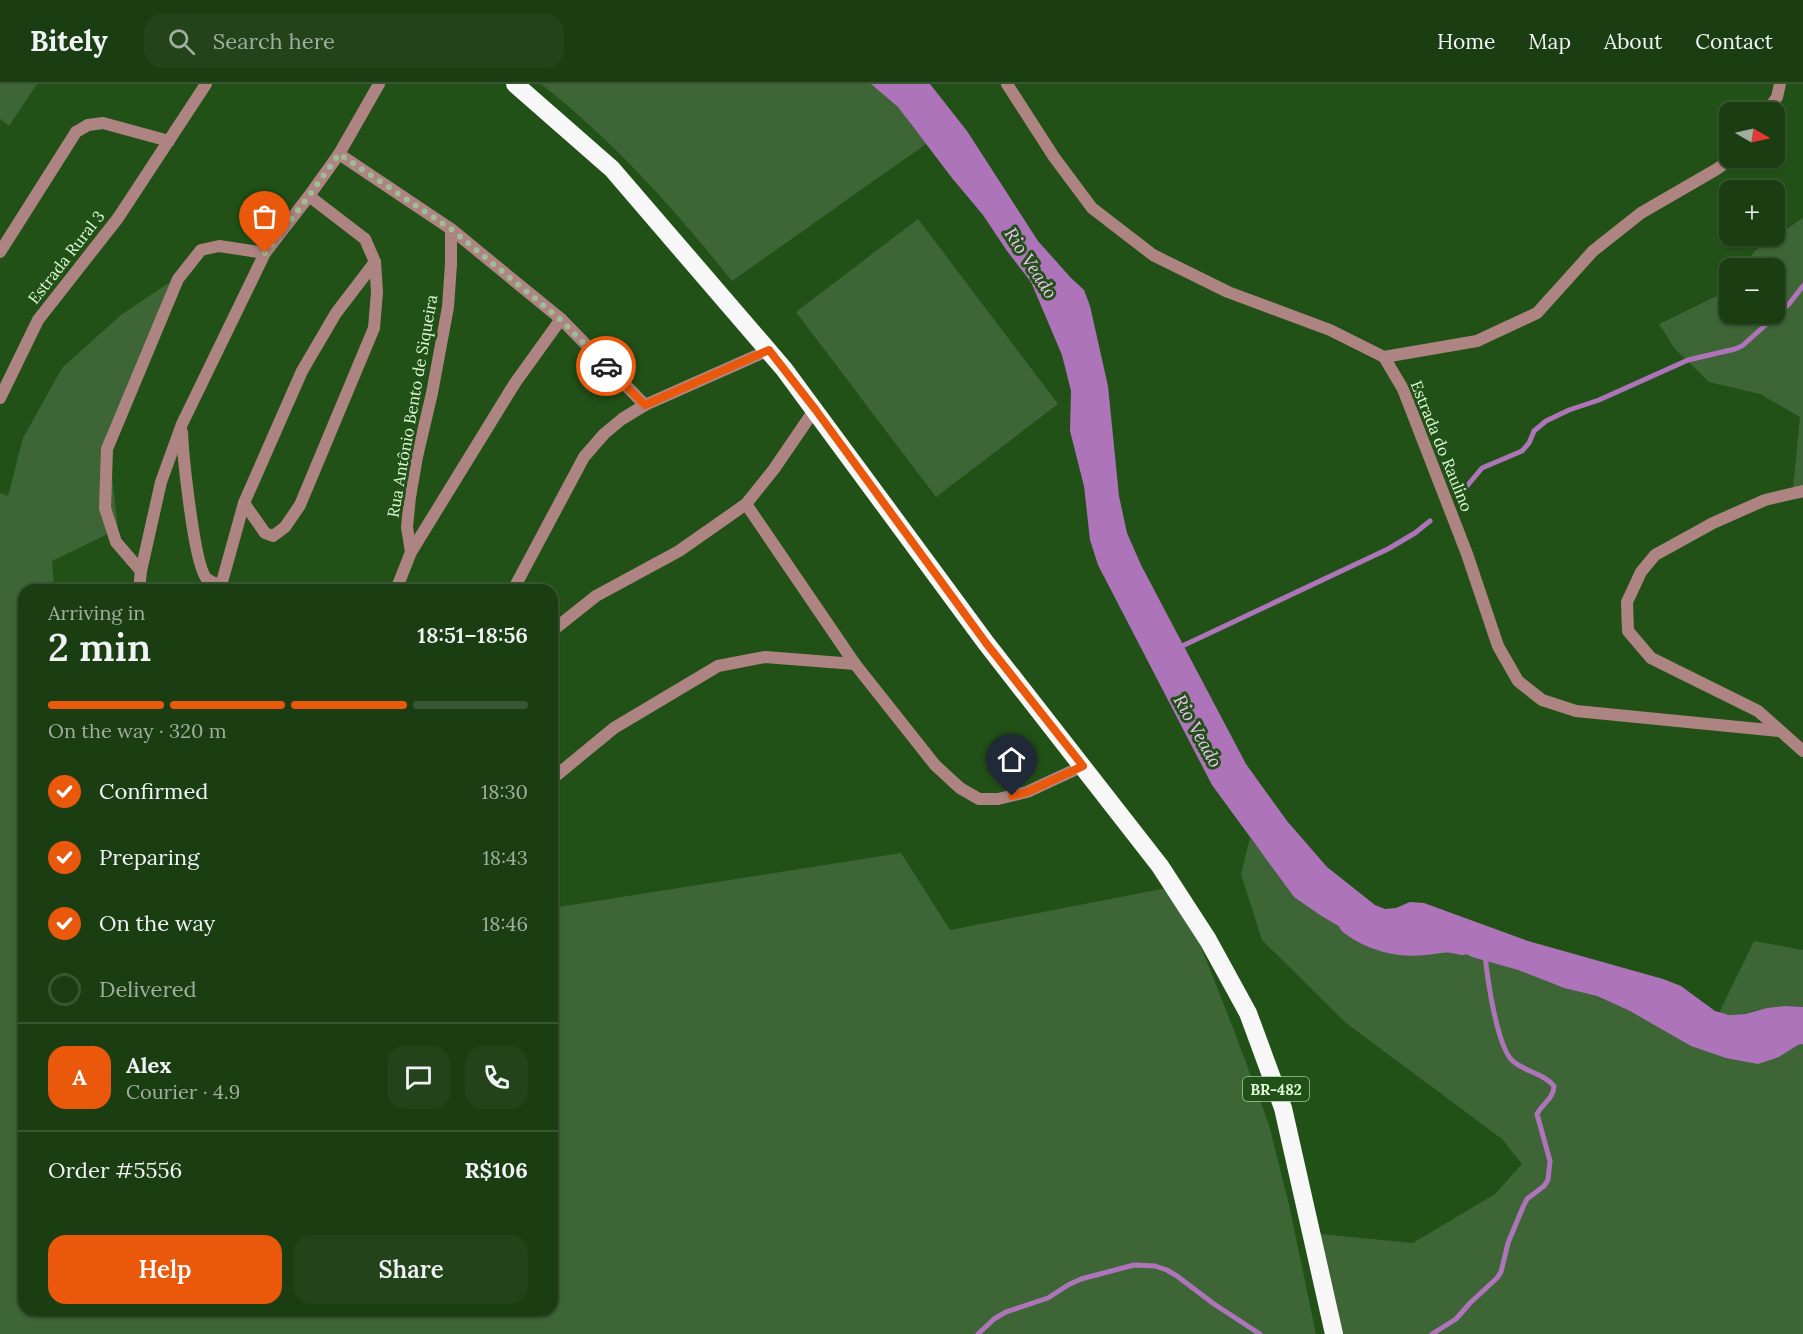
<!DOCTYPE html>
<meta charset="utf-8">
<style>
:root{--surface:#1a3d12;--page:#23441b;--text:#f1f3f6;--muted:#9fae9f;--line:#385632;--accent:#ea580c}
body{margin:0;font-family:Lora,serif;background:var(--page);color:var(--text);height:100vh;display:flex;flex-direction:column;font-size:22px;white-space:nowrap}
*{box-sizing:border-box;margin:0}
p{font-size:20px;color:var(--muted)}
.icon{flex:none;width:33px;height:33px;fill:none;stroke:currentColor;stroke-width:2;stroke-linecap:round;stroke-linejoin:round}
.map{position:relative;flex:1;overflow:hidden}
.drawer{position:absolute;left:18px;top:500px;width:540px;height:732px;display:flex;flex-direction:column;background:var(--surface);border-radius:18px;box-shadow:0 2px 4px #0004,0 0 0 2px var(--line)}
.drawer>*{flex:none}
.needle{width:39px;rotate:99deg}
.controls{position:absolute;left:1719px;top:18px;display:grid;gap:12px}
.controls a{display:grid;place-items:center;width:66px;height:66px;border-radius:12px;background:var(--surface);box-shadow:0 2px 4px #0004,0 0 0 2px var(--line);font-size:30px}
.pin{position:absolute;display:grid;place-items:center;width:51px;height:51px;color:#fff;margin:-62px -26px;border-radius:50% 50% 50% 0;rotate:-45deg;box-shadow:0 0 6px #0007}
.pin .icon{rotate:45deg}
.courier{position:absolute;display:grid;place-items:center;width:60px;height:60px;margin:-30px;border:4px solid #ea580c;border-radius:50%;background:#fff;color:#222;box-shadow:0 2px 8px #0007}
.head em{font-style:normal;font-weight:600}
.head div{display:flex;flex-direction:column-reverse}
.head{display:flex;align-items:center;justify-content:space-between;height:102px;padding:0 30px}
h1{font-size:39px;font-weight:600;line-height:45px}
.bar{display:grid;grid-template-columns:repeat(4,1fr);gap:9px 6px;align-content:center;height:72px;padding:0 30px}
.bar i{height:8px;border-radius:4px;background:var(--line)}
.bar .selected{background:var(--accent)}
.bar p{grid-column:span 4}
.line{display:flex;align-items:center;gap:15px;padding:0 30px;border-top:2px solid var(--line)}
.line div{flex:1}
.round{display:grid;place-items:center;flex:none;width:63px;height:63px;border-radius:18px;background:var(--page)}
ol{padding:0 30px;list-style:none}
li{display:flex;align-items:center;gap:18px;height:66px}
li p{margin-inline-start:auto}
li .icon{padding:6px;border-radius:50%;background:var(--accent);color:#fff;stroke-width:4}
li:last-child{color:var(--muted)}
li i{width:33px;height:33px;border:3px solid var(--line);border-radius:50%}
.cta{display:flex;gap:12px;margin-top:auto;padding:12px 30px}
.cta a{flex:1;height:69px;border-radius:18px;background:var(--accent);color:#fff;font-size:24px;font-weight:600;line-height:69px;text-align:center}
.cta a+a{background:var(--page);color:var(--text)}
header{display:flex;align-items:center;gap:36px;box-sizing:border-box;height:84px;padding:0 30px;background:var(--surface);border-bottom:2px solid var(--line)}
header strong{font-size:28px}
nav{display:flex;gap:33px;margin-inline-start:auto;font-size:21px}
.search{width:420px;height:54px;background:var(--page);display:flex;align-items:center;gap:15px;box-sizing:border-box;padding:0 21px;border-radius:18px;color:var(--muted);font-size:22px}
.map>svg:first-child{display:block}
.green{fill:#3e6536}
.water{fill:#ad74b9}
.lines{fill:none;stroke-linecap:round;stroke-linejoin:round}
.stream{stroke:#ad74b9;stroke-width:5}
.river{stroke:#ad74b9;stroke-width:30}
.street{stroke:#ae8482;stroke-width:12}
.highway{stroke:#f7f7f7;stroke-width:18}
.done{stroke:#9dbe95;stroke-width:6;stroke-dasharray:0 10.8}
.route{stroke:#ea580c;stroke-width:8}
.labels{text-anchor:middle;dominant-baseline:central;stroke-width:6;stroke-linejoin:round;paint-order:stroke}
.shield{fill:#225118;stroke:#a6c79f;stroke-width:1.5}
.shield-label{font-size:15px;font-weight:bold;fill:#dff9d9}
.street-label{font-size:16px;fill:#dff9d9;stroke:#225118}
.water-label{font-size:18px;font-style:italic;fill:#f0c3fa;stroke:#225118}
</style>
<header>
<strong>Bitely</strong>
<div class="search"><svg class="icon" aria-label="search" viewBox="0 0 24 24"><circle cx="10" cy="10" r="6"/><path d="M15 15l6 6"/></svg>Search here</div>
<nav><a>Home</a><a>Map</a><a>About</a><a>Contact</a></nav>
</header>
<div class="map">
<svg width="1803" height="1250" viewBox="0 0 1803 1250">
<rect width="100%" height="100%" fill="#225118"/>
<g class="green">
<polygon points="0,0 37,0 9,42 0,35"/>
<path d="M541 0H871L898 23 926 60 732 197C675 126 613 56 541 0Z"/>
<polygon points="1803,134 1803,414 1792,415 1800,333 1760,310 1709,298 1675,265 1659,240 1719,211 1729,198 1730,230 1774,230 1774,184 1741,184 1756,166"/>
<polygon points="918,135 1058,320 936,413 796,228"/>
<polygon points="170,198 149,266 110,374 118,445 52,477 54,505 24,506 24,1226 552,1226 552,824 901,769 950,846 1167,804 1198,855 1235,949 1269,1041 1289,1121 1316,1250 0,1250 0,409 8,412 23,354 62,284 121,231"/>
<polygon points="1250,754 1281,793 1294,813 1340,843 1366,853 1405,854 1447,860 1472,873 1518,886 1564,904 1597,912 1630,927 1779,973 1798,961 1803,960 1803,1250 1341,1250 1320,1150 1413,1159 1495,1110 1522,1080 1502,1055 1346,939 1262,856 1241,790"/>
<path d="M1754 857 1803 866V923C1791 922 1780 922 1768 924 1750 927 1737 934 1719 929Z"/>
</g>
<polygon class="water" points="871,0 930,0 967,47 1038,157 1071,194 1084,206 1090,222 1108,302 1119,412 1127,449 1141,481 1246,680 1287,737 1327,783 1375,821 1385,825 1396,824 1410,818 1424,819 1528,857 1663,895 1681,902 1715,927 1729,931 1745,930 1767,924 1785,922 1803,923 1803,960 1798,961 1779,973 1758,980 1726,974 1691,962 1630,927 1597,912 1564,904 1518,886 1472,873 1447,860 1405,854 1366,853 1340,843 1320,831 1294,813 1212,701 1098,481 1090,456 1084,402 1070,347 1071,307 1062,271 1031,198 1007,167 983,131 952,94 898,23"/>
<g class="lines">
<g class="stream">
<polyline points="1462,408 1482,384 1522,367 1529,359 1534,347 1546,337 1569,326 1599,316 1688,276 1735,265 1742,262 1789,220 1803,202"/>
<polyline points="1178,564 1388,465 1415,449 1430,437"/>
<polyline points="978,1250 994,1235 1006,1228 1048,1214 1068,1201 1081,1195 1134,1181 1155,1182 1167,1186 1177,1192 1214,1220 1260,1250"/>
<path d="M1432 1250 1456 1235 1470 1219 1497 1194 1501 1188 1508 1159 1523 1123 1527 1115 1544 1102 1548 1096 1550 1077 1537 1030C1542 1020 1554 1014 1554 1002 1545 990 1526 988 1514 978 1497 966 1487 892 1485 870"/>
</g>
<path class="river" d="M1353 837C1373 852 1399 859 1424 856 1439 855 1446 851 1462 856"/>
<g class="street">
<polyline points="1007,0 1054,73 1092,124 1153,171 1228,208 1330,246 1384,273 1403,305 1467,470 1498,562 1518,597 1542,616 1576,627 1779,647"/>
<polyline points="1767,28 1777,13 1780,0"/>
<polyline points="339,70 451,145 561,235 645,321"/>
<polyline points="0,168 76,48 88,41 103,39 169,57"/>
<polyline points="1384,273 1477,257 1537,229 1593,167 1641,129 1717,85 1732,74"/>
<polyline points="0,314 38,236 118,134 206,0"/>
<path d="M182 348C183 370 194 483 207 495 210 497 213 498 216 500L222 498 244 419 302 287 336 229 375 178"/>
<polyline points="1803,407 1765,416 1713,439 1655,471 1641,488 1627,518 1628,547 1651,574 1758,627 1803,667"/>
<polyline points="244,419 265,449 273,452 285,443 300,421 374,244 377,208 375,178 365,155 309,112"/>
<polyline points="746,420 855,580 935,681 960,704 979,715 998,715 1027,708 1083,682"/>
<polyline points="411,468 407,443 410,413 417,373 432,309 448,223 451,180 451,145"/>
<polyline points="141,487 116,458 105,424 107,365 178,195 201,166 219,162 265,169"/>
<polyline points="139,506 141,487 161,398 182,340 265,169 309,112 339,70 379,0"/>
<polyline points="396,506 411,468 515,299 561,235"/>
<polyline points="513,506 584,373 604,350 622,335 645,321 769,266"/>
<polyline points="552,547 596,512 679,467 746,420 774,385 815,325"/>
<polyline points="552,695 614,644 718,582 765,573 855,580"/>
</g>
<polyline class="highway" points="515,0 612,85 784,285 986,559 1160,782 1208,856 1248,929 1283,1024 1334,1250"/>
</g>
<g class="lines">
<polyline class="done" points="265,169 309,112 339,70 451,145 561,236 606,282"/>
<polyline class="route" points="606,282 645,321 769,266 815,325 986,559 1083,682 1027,708 1012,712"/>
</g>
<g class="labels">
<rect class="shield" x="1243" y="993" width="66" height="24" rx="4.5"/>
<g class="shield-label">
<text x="1276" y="1005">BR-482</text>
</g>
<g class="street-label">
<text transform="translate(66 173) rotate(-52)">Estrada Rural 3</text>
<text transform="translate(412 322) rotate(-80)">Rua Antônio Bento de Siqueira</text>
<text transform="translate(1442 362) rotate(68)">Estrada do Raulino</text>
</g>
<g class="water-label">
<text transform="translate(1031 179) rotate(57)">Rio Veado</text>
<text transform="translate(1198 647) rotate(61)">Rio Veado</text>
</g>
</g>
</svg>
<div class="controls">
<a><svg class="needle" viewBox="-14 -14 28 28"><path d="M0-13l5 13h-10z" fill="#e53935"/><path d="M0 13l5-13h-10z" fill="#9fae9f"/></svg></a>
<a>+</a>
<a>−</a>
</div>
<div class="pin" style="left:265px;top:169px;background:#ea580c"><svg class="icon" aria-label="bag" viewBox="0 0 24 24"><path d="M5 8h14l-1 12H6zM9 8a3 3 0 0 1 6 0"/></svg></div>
<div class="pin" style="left:1012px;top:712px;background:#1f2937"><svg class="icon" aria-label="home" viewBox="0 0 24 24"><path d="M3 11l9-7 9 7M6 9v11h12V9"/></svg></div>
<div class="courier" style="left:606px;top:282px"><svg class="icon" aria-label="car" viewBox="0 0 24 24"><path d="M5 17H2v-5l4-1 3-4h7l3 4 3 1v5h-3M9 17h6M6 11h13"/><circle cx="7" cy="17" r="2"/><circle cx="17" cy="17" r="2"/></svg></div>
<section class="drawer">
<div class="head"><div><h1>2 min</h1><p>Arriving in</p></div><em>18:51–18:56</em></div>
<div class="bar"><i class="selected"></i><i class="selected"></i><i class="selected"></i><i></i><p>On the way · 320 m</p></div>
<ol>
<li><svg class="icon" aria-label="check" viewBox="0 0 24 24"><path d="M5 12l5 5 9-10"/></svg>Confirmed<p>18:30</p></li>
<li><svg class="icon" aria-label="check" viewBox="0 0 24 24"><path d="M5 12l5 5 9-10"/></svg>Preparing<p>18:43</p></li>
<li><svg class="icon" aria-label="check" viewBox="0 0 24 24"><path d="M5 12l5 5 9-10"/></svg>On the way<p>18:46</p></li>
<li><i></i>Delivered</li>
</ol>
<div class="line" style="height:108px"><b class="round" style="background:var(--accent);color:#fff">A</b><div><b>Alex</b><p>Courier · 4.9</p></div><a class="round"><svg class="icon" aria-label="chat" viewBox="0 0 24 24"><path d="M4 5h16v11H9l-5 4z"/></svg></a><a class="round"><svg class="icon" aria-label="phone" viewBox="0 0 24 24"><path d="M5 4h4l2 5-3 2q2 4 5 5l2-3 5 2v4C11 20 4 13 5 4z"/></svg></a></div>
<div class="line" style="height:78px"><div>Order #5556</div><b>R$106</b></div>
<div class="cta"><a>Help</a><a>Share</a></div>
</section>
</div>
